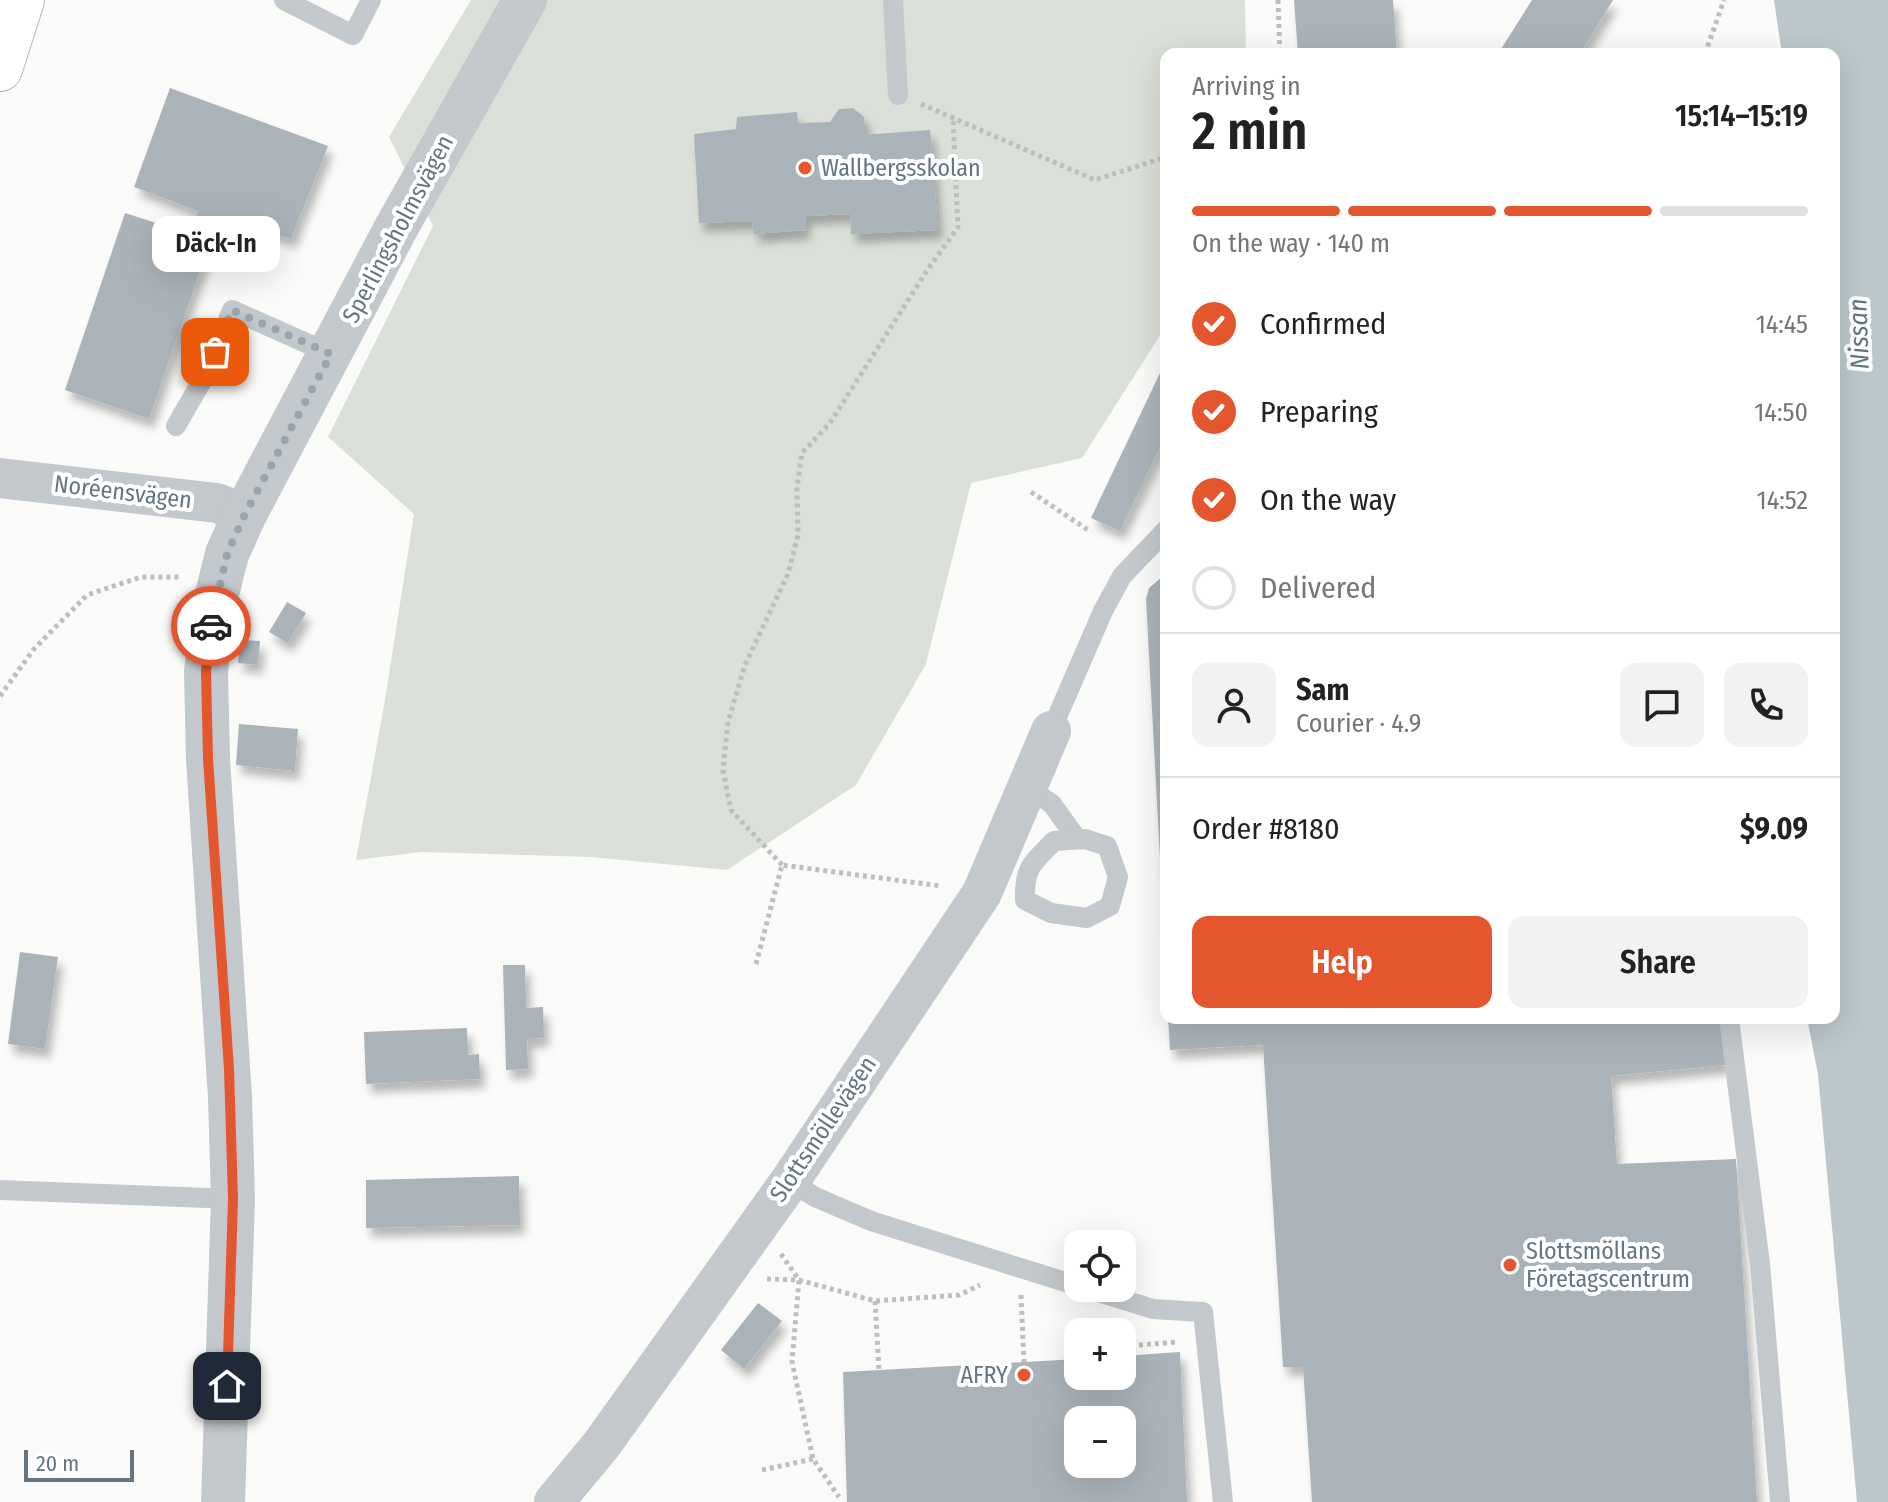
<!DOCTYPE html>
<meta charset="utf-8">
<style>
:root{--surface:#fff;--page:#f2f2f2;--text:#222;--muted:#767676;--line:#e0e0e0;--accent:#e4572e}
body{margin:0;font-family:"Fira Sans Condensed",sans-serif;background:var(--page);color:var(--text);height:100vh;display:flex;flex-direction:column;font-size:30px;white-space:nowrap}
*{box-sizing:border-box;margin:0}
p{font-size:26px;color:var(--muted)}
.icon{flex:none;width:44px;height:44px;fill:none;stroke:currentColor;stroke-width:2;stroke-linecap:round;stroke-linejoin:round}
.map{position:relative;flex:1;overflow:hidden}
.details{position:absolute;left:1160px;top:48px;width:680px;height:976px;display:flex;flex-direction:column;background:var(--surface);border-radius:16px;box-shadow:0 8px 32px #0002}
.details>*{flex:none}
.buttons{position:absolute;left:1064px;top:1230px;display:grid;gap:16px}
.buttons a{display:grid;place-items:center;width:72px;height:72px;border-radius:16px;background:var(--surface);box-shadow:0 8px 32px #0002;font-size:40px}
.scale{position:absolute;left:24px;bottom:20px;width:110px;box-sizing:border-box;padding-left:8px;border:4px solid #657683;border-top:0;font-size:22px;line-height:28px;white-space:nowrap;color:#657683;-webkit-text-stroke:6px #fff;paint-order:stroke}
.pin{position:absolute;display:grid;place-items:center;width:68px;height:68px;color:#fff;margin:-34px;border-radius:16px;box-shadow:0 4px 12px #0006}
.courier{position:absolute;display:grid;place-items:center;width:80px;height:80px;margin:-40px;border:6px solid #e4572e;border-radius:50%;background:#fff;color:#222;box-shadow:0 2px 10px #0007}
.bubble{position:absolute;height:56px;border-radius:16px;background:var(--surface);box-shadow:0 8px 32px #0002;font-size:26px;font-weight:600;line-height:56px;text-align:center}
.headline em{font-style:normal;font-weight:600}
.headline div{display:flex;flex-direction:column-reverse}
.headline{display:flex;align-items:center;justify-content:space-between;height:136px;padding:0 32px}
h1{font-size:52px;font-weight:600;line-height:60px}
.bar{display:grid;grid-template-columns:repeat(4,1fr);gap:12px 8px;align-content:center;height:96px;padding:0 32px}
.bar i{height:10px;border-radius:6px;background:var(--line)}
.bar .selected{background:var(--accent)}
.bar p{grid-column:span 4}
.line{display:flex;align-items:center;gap:20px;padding:0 32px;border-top:2px solid var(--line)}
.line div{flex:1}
.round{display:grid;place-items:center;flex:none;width:84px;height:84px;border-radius:16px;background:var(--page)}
ol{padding:0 32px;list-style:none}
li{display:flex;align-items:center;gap:24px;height:88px}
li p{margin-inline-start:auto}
li .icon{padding:8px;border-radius:50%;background:var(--accent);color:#fff;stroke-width:4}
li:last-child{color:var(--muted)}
li i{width:44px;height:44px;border:4px solid var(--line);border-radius:50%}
.cta{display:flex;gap:16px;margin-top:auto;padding:16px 32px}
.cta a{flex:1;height:92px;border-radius:16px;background:var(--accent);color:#fff;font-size:32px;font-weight:600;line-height:92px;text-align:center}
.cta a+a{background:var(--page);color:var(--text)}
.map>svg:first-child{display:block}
.green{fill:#dadfd7}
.water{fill:#bbc7cb}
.building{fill:#aab3b9;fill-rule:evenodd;filter:url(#shadow)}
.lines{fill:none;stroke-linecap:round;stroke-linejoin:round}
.trunk-casing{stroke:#b4b9bd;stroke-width:46}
.path{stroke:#bbbfc2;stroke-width:5;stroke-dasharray:4 4;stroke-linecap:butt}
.service{stroke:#c3c8cc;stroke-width:20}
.minor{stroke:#c3c8cc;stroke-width:40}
.tertiary{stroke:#c3c8cc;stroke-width:44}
.trunk{stroke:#fff;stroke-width:44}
.done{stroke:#99a4ac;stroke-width:8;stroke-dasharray:0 14.4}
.route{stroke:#e4572e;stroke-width:10}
.poi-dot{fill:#e4572e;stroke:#fff;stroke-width:3}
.labels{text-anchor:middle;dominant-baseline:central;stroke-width:8;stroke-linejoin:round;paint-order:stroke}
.poi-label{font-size:24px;fill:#657683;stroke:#fff;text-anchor:start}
.street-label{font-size:24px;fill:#657683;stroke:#fff}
.water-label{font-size:26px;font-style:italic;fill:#60757c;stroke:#fff}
</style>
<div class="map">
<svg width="1888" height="1502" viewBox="0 0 1888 1502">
<defs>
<filter id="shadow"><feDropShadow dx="5" dy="9" stdDeviation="4" flood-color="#0004"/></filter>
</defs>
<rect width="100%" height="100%" fill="#fafaf8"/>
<polygon class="green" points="471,0 1245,0 1246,54 1166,54 1166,326 1082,458 971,483 926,664 856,785 727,870 591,857 421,852 356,860 385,700 414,514 328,437 433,226 389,137"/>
<polygon class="water" points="1774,0 1888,0 1888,1502 1857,1502 1818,1074 1807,1018 1834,1018 1834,54 1782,54"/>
<g class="building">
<polygon points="1294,0 1393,0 1397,54 1298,54"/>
<polygon points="1532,0 1613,0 1580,54 1498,54"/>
<polygon points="170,88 328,146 291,239 219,216 149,419 65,390 125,213 190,234 198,211 134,187"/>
<polygon points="853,108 864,117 865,131 862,135 930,130 938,230 851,234 850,214 805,216 806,230 754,234 752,221 699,223 694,134 736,129 737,117 797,112 798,123 830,122 839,109"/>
<polygon points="1160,373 1166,376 1166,435 1120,531 1091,518"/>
<polygon points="1166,576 1166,931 1164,932 1146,599 1149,588 1162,577"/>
<polygon points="287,602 306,613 288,643 269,632"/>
<polygon points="240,640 260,641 258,665 238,663"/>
<polygon points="239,724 298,729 295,771 236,765"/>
<polygon points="20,952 58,957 45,1049 8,1044"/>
<polygon points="503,965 525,965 526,1008 543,1007 544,1038 527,1039 528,1069 506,1070"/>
<polygon points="1168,1018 1720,1018 1726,1065 1611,1076 1617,1164 1736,1159 1757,1502 1312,1502 1303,1367 1283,1367 1263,1045 1170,1050"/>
<polygon points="467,1028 468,1055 479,1054 480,1079 366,1084 364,1032"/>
<polygon points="519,1176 520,1225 366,1228 366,1180"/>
<polygon points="758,1303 782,1321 744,1369 721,1350"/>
<path d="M1180 1352 1187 1502H847L843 1372 1078 1359V1376H1122V1356ZM1078 1420H1122V1464H1078Z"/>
</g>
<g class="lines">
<defs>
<polyline id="trunk" points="0,69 22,0"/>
</defs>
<use href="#trunk" class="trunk-casing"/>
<g class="path">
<polyline points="1278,0 1280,54"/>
<polyline points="1705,54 1724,0"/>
<polyline points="921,104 1095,180 1166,157"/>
<polyline points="1031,492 1091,532"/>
<polyline points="0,696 34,649 87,595 141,577 180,577"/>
<polyline points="782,865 731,810 723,770 728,722 745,665 788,574 798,535 797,487 802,453 830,423 926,272 958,227 953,118"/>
<polyline points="756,964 782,865 941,886"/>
<polyline points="781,1254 799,1280 792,1362 813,1459 839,1497"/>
<polyline points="767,1279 799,1280 875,1301 959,1295 980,1285"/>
<polyline points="1021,1295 1024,1362"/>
<polyline points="875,1301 879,1370"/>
<polyline points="1122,1341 1125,1346 1132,1333"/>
<polyline points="1125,1356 1125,1346 1179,1342"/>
<polyline points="762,1470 813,1459"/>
</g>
<g class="service">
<polyline points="284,0 353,35 371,0"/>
<polyline points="893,0 898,95"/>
<polyline points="176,426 207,372 232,310 331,354"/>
<polyline points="1051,731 1103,611 1122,576 1166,530"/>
<polyline points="1027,787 1052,804 1077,839"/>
<path d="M1085 839 1107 846 1118 877 1110 906 1087 918 1051 913 1025 900C1024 867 1032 864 1054 841Z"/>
<polyline points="1729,1018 1760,1264 1780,1502"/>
<polyline points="790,1181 815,1197 871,1221 1078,1286"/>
<polyline points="0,1190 233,1199"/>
<polyline points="1085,1288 1153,1309 1203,1312 1223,1502"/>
</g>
<g class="minor">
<polyline points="0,478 217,503 245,514"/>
<polyline points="554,1502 602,1444 790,1181 982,893 1051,731"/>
</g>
<polyline class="tertiary" points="223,1502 233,1199 230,1097 208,759 206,671 215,602 227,554 245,514 396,228 525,0"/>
<use href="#trunk" class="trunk"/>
</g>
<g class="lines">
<polyline class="done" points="211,626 227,554 245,514 331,354 232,310 215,352"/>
<polyline class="route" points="211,626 206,671 208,759 229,1069 233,1199 227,1386"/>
</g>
<g class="poi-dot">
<circle cx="805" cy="168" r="8"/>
<circle cx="1510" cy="1265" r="8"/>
<circle cx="1024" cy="1375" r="8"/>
</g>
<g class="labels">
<g class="poi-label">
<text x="821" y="168">Wallbergsskolan</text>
<text x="1526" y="1251">Slottsmöllans<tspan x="1526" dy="28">Företagscentrum</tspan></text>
<text x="1008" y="1375" text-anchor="end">AFRY</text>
</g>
<g class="street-label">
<text transform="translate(398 229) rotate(-62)">Sperlingsholmsvägen</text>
<text transform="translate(123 492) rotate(7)">Noréensvägen</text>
<text transform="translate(823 1129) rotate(-56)">Slottsmöllevägen</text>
</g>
<g class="water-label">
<text transform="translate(1859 334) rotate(-92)">Nissan</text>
</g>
</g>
</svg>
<div class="buttons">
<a><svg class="icon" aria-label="locate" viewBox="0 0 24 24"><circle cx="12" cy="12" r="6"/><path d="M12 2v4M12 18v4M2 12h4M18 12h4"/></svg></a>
<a>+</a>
<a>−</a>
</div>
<div class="scale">20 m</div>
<div class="pin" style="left:215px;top:352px;background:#ea580c"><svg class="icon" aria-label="bag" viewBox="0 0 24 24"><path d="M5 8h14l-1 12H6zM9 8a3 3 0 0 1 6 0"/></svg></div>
<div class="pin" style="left:227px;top:1386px;background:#1f2937"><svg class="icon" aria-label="home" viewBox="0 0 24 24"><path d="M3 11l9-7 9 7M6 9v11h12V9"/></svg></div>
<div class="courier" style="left:211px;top:626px"><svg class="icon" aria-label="car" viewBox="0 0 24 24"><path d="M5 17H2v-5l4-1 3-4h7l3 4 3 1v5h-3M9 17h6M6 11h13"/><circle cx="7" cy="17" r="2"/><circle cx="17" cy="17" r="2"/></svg></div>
<div class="bubble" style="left:152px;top:216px;width:128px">Däck-In</div>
<section class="details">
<div class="headline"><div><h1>2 min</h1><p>Arriving in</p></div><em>15:14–15:19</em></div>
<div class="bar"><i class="selected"></i><i class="selected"></i><i class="selected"></i><i></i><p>On the way · 140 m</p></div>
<ol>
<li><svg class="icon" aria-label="check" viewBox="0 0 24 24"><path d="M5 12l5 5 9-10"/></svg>Confirmed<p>14:45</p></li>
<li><svg class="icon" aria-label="check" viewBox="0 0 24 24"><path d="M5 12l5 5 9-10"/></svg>Preparing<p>14:50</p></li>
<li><svg class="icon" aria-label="check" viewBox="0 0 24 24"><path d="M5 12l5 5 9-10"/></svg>On the way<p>14:52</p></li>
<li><i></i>Delivered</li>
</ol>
<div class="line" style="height:144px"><a class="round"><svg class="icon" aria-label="person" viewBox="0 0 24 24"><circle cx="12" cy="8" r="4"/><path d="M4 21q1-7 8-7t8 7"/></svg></a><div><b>Sam</b><p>Courier · 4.9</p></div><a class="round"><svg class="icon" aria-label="chat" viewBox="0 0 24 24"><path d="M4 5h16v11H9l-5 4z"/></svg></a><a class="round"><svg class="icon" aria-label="phone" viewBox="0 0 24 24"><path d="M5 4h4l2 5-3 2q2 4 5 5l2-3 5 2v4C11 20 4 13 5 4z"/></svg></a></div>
<div class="line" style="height:104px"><div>Order #8180</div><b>$9.09</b></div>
<div class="cta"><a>Help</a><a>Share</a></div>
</section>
</div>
